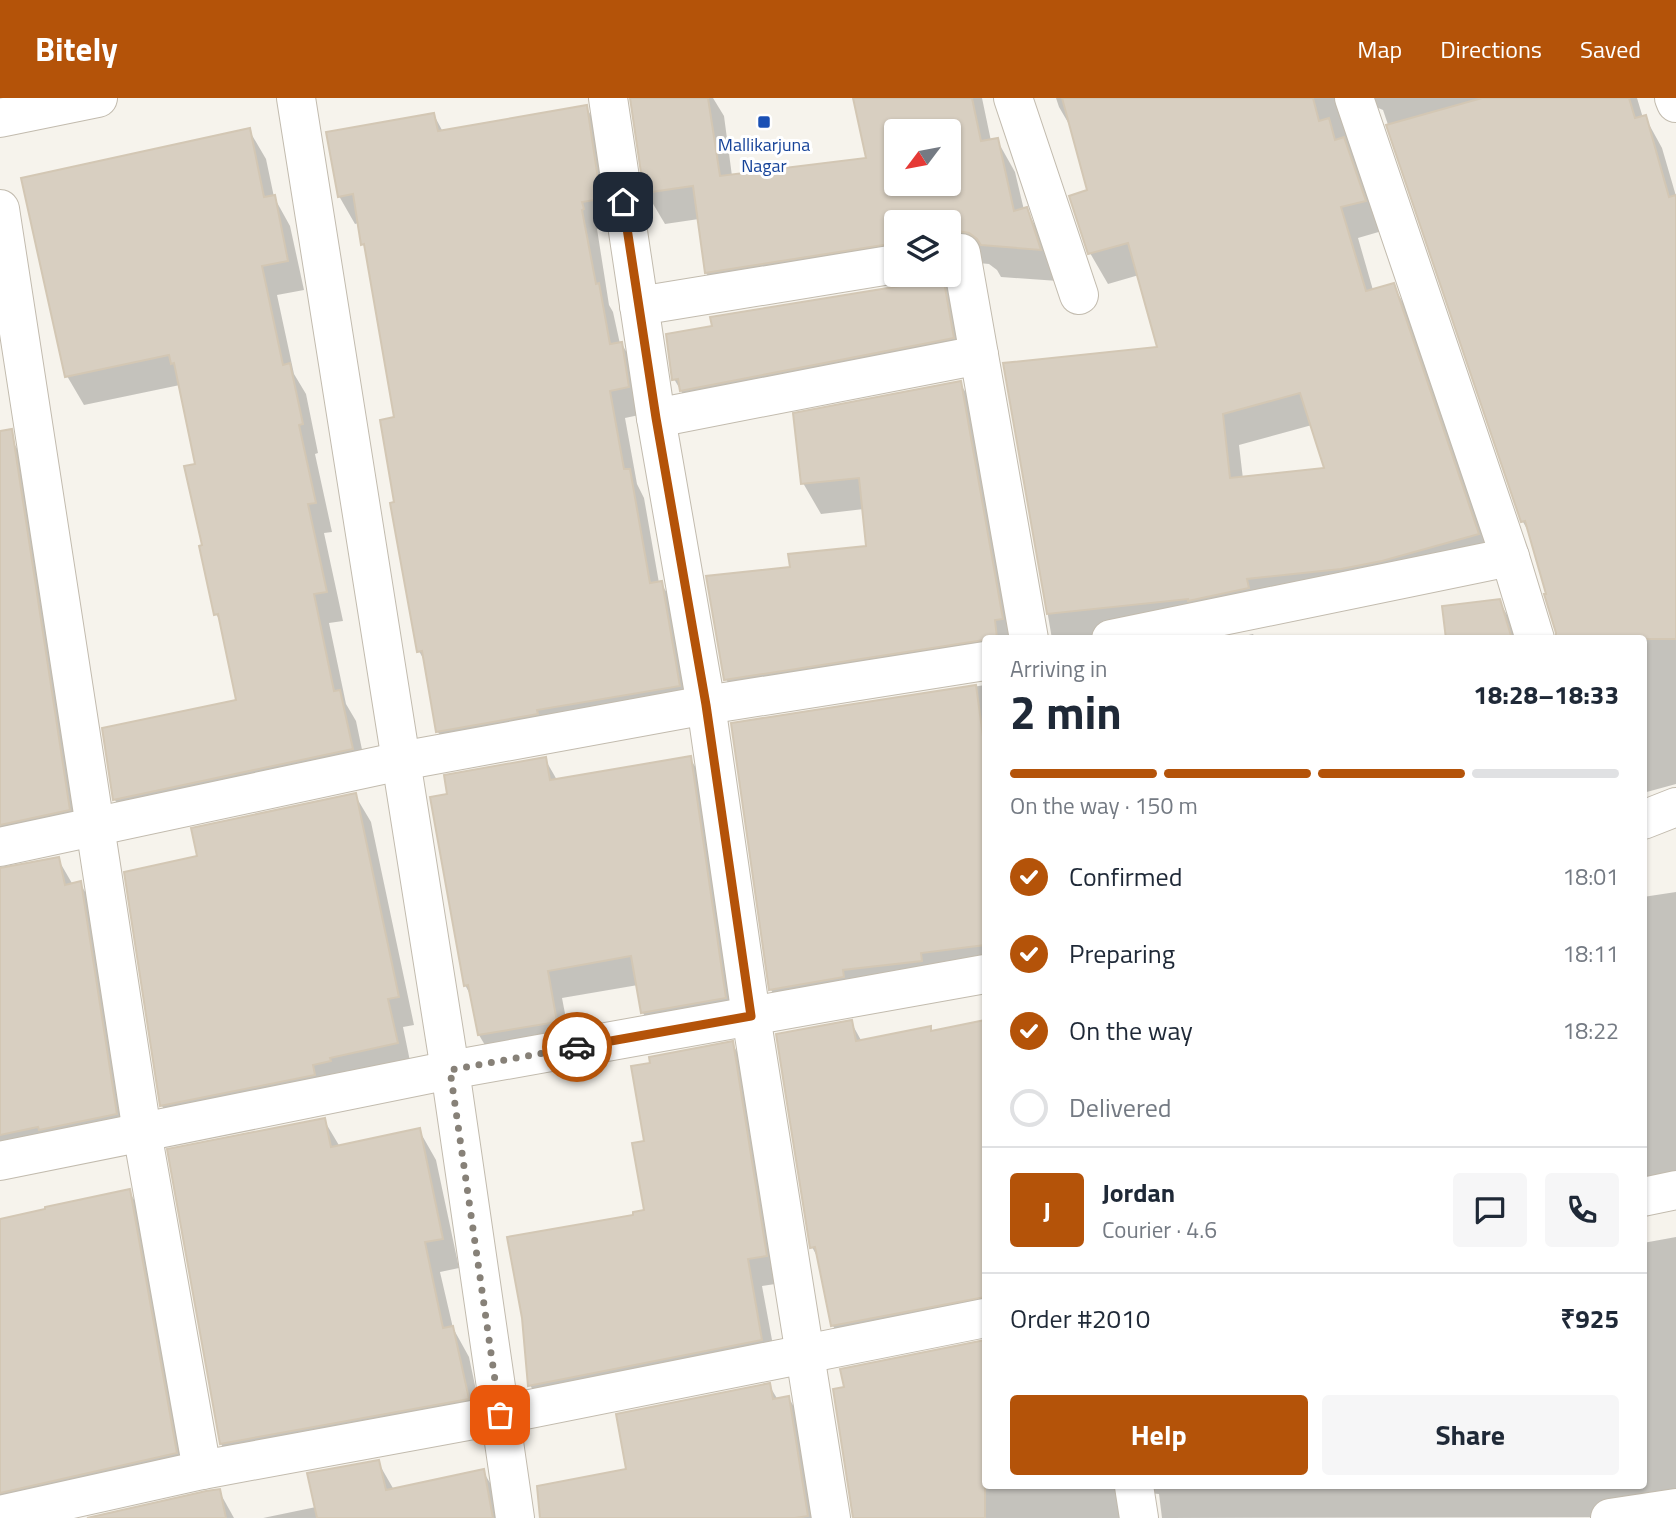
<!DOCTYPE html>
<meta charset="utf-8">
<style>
:root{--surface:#fff;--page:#f6f6f7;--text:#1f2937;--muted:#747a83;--line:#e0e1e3;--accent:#b45309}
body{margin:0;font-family:"Titillium Web",sans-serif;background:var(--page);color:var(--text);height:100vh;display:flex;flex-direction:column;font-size:26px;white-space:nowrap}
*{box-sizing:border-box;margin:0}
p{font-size:23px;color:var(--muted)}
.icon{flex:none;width:38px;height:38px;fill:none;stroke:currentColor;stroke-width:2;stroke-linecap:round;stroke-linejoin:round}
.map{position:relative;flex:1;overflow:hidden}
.side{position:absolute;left:982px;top:537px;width:665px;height:854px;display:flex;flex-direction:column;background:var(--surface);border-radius:7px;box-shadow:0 2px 5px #0004}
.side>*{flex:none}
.needle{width:46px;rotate:238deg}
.tools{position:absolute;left:884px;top:21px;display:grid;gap:14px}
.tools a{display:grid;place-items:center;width:77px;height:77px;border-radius:7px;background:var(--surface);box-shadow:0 2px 5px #0004;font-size:35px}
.pin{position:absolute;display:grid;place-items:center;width:60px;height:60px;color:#fff;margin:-30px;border-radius:14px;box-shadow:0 4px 10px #0006}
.courier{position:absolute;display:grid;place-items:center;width:70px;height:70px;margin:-35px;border:5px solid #b45309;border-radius:50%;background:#fff;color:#222;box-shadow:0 2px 9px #0007}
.overview em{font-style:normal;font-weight:700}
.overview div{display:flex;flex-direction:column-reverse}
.overview{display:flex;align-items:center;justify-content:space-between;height:119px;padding:0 28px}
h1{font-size:46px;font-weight:700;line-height:52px}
.bar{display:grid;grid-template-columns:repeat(4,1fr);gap:10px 7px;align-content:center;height:84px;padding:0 28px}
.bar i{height:9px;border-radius:5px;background:var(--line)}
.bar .on{background:var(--accent)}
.bar p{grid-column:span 4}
.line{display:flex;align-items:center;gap:18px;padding:0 28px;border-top:2px solid var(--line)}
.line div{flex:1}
.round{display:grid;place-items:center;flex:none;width:74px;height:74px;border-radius:7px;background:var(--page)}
ol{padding:0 28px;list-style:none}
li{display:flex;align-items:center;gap:21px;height:77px}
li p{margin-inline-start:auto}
li .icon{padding:7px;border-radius:50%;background:var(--accent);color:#fff;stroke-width:4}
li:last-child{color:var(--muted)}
li i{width:38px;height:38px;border:4px solid var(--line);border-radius:50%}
.cta{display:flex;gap:14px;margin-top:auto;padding:14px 28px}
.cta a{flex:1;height:80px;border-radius:7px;background:var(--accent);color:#fff;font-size:28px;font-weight:700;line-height:80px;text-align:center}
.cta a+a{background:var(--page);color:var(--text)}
header{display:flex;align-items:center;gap:42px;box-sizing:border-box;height:98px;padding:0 35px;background:var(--accent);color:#fff}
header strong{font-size:33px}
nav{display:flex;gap:38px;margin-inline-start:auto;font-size:24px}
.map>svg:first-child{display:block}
.shadow{fill:#0003;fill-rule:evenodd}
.building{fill:#d8cfc1;stroke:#d3c7b4;stroke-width:2;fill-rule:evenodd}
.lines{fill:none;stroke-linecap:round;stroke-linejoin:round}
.minor-casing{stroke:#c2bbae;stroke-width:40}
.minor{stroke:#fff;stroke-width:38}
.done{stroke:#878178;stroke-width:7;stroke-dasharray:0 12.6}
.route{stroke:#b45309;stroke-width:9}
.transit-dot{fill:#1a4fb4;stroke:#fff;stroke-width:2.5}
.labels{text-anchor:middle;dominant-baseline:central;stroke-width:6;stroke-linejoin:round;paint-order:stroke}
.transit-label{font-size:18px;fill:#164399;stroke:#fff}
</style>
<header>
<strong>Bitely</strong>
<nav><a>Map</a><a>Directions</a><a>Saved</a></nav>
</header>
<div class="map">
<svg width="1676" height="1420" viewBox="0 0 1676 1420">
<rect width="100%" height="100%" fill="#f6f3ec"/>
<g class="shadow">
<path d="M632 0H713L724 18 732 78 868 62 855 0H982L991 43 997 42 1015 74 1024 112 1026 111 1044 143 1058 183 1001 179 997 172 989 166 978 165 953 171 946 181 945 185 960 212 971 272 693 313 674 281 900 189 910 185 917 177H948V124H896V177L725 206 706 175 699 121 665 126 646 94ZM896 33H948V86H896Z"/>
<path d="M1056 0H1637L1643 20 1645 19 1662 50 1676 98V686L1643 695V541L1558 534 1530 436 1523 424 1383 12 1376 9 1382 133 1358 140 1373 192 1393 187 1410 217 1495 467 1117 541H1052L1005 267 1159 251 1139 177 1108 186 1090 155V94L1073 33 1059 9ZM1312 327 1327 371 1243 381 1239 347Z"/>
<polygon points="586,9 602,36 616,128 597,131 609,207 613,214 620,246 622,246 637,273 644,316 625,320 637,386 644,400 659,485 661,485 677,512 695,615 454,661 438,634 425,564 419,553 396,405 396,321 367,153 363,146 359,125 355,126 339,98 434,17 443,34"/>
<polygon points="249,32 266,61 274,99 290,128 304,192 277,197 294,276 306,296 318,355 315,356 332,434 324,435 343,523 329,525 346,606 356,623 368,680 132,731 115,702 104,631 238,603 222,526 216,516 204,448 197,367 180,287 84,307 67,278"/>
<polygon points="960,285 978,315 1018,541 985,541 985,574 743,612 726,581 792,471 868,450 864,411 821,416 803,385"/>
<polygon points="12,342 28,369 85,739 0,743 0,345"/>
<polygon points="1499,503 1517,534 1519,541 1448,541"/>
<polygon points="1253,536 1256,541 1230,541"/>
<polygon points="985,587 985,880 789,922 771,892 733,627"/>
<polygon points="690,660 706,687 741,927 659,942 643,915 638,887 562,900 572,951 495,964 479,937 472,900 465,887 449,698 545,661 557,682"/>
<polygon points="355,697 371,724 414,927 403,929 412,973 178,1035 162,1008 126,775 199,759"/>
<polygon points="58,761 73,787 80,785 96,813 132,1043 0,1067 0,793"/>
<polygon points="1676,794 1676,1099 1643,1104 1643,799"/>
<polygon points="851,924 862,944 930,930 932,934 985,924 985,1230 850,1257 833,1228 820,1164 812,1149"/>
<polygon points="732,945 748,973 782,1185 762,1188 777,1269 546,1315 530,1287 635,1118 646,1113 646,1044"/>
<polygon points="324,1022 340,1049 419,1032 436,1062 459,1170 440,1174 453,1230 469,1259 484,1330 238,1375 221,1346 169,1053"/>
<polygon points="129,1093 146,1122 192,1384 0,1420 0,1123"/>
<polygon points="1676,1139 1676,1419 1162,1420 1159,1396 1147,1395 1128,1420 854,1420 846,1290 842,1273 985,1244 985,1388 1643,1388 1643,1145"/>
<polygon points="769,1287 778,1302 789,1300 805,1329 820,1420 542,1420 628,1372"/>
<polygon points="378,1364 394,1392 483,1373 500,1402 503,1420 263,1420 316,1409"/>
<polygon points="219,1393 234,1420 96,1420"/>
</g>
<g class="building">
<path d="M630 0H708L720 78 866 60 853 0H972L981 43 998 40 1014 113 1027 109 1041 152 981 147 977 141 969 135 958 133 948 135V124H896V145L705 175 693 88 644 95ZM896 33H948V86H896Z"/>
<path d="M1062 0H1313L1319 23 1329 20 1335 42 1344 39 1366 103 1341 109 1366 193 1394 185 1479 436 1382 463 1341 471 1247 481 1249 490 1188 503V501L1047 516 1003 265 1157 249 1128 145 1088 156 1069 98 1087 92ZM1300 295 1324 370 1230 380 1223 316Z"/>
<polygon points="1482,0 1629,0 1635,20 1646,17 1669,99 1676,97 1676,541 1556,541 1556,535 1544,496 1546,496 1525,423 1521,424 1386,27"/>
<polygon points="587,7 601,101 582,104 584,111 582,112 596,186 599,185 610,246 622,244 629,289 610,293 624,371 630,371 650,485 662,483 680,588 537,612 538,616 436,634 422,553 417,554 390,405 394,404 380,322 394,319 364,146 361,147 353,96 338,99 326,34 434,15 438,33"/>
<polygon points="250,30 264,99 275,97 288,163 262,168 283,267 290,265 303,326 299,327 316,405 308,406 327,494 314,496 334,593 340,592 353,651 113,702 102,630 236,602 218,516 214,517 199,448 202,447 184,368 195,366 174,265 171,266 169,257 65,279 21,80"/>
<polygon points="914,177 943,178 954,240 680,293 678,281 672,282 666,236 712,228 710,219 900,188 909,183"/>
<polygon points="961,283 1003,521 995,522 997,540 724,582 706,478 790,469 788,456 866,448 859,380 801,386 793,315"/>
<polygon points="12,331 70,712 0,727 0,333"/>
<polygon points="1500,501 1512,541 1446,541 1442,508"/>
<polygon points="976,587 985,653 985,847 921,855 922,863 843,872 844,879 769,892 731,625"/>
<polygon points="691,658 726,900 641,915 631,858 548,873 557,924 478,937 468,887 464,888 430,699 447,696 444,677 546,659 550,682"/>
<polygon points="356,695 399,899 388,901 398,945 330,960 331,963 313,967 315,977 160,1008 124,774 197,758 191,730"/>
<polygon points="59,759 65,787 81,783 117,1016 39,1032 38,1029 0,1037 0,770"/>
<polygon points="852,922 856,943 931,928 931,933 985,922 985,1199 831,1228 815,1149 810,1150 776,936"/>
<polygon points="733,943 767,1158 748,1161 762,1242 528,1288 522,1220 507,1139 633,1117 633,1114 644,1112 632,1045 644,1043 631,968 650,965 649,959"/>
<polygon points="325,1020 331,1049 420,1030 443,1141 425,1144 443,1230 453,1228 469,1301 220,1346 167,1051"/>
<polygon points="130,1091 177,1355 0,1395 0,1121 45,1111 45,1109"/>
<polygon points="985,1242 985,1420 853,1420 833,1291 844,1289 840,1271"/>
<polygon points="770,1285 773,1301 789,1298 808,1418 795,1420 540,1420 537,1388 626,1371 616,1316"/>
<polygon points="379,1362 386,1392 484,1371 493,1420 317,1420 307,1375"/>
<polygon points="220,1391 226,1420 87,1420 206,1393"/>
</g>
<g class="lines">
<defs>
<g id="minor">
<polyline points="296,0 450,972 515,1420"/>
<polyline points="608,0 656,320 706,607 751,918 831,1420"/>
<polyline points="1013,0 1079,197"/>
<polyline points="1354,0 1510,459 1535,541"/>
<polyline points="1674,0 1676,5"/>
<polyline points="0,20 98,0"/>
<polyline points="0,111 142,1034 202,1372"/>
<polyline points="948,157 961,155 1029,541"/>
<polyline points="639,208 896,166"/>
<polyline points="656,320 979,257"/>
<polyline points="1111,541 1510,459"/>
<polyline points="1643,722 1676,709"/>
<polyline points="0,749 401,663 706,607 985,563"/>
<polyline points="0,1063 450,972 985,876"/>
<polyline points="1643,1099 1676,1092"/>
<polyline points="1134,1388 1139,1420"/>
<polyline points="0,1417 202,1372 500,1317 985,1220"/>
<polyline points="1610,1420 1676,1410"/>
</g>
</defs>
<use href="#minor" class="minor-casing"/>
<use href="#minor" class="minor"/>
</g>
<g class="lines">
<polyline class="done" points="500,1317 450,972 577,949"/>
<polyline class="route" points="577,949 751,918 706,607 656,320 623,104"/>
</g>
<rect class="transit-dot" x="757" y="17" width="14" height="14" rx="3.5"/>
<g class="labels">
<g class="transit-label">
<text x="764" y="46">Mallikarjuna<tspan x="764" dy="21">Nagar</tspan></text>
</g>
</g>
</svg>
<div class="tools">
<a><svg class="needle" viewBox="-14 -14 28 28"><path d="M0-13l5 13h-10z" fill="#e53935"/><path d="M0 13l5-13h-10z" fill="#747a83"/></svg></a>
<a><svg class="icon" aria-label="layers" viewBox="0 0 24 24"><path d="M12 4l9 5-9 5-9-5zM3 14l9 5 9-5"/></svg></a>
</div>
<div class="pin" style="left:500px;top:1317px;background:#ea580c"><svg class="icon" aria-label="bag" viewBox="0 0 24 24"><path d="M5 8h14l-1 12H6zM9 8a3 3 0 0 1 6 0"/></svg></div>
<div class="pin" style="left:623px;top:104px;background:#1f2937"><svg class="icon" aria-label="home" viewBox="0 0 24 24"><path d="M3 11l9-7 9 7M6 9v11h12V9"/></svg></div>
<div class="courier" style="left:577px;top:949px"><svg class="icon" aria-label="car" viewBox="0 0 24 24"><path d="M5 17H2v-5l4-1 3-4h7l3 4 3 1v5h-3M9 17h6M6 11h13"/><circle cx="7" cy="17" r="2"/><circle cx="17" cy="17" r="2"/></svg></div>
<section class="side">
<div class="overview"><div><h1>2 min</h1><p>Arriving in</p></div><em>18:28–18:33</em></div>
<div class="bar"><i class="on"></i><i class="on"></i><i class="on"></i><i></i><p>On the way · 150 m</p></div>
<ol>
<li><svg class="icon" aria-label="check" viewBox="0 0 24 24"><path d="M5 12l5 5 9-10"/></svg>Confirmed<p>18:01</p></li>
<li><svg class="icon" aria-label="check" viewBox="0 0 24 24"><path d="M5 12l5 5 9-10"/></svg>Preparing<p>18:11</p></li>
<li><svg class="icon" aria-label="check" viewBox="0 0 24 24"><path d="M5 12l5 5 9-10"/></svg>On the way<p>18:22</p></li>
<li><i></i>Delivered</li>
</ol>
<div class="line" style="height:126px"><b class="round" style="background:var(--accent);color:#fff">J</b><div><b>Jordan</b><p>Courier · 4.6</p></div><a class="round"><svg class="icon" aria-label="chat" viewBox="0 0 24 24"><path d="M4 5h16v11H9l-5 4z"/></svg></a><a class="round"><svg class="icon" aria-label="phone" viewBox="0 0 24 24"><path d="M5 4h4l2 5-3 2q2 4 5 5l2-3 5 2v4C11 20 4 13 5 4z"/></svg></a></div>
<div class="line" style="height:91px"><div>Order #2010</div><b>₹925</b></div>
<div class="cta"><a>Help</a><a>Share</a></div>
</section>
</div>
